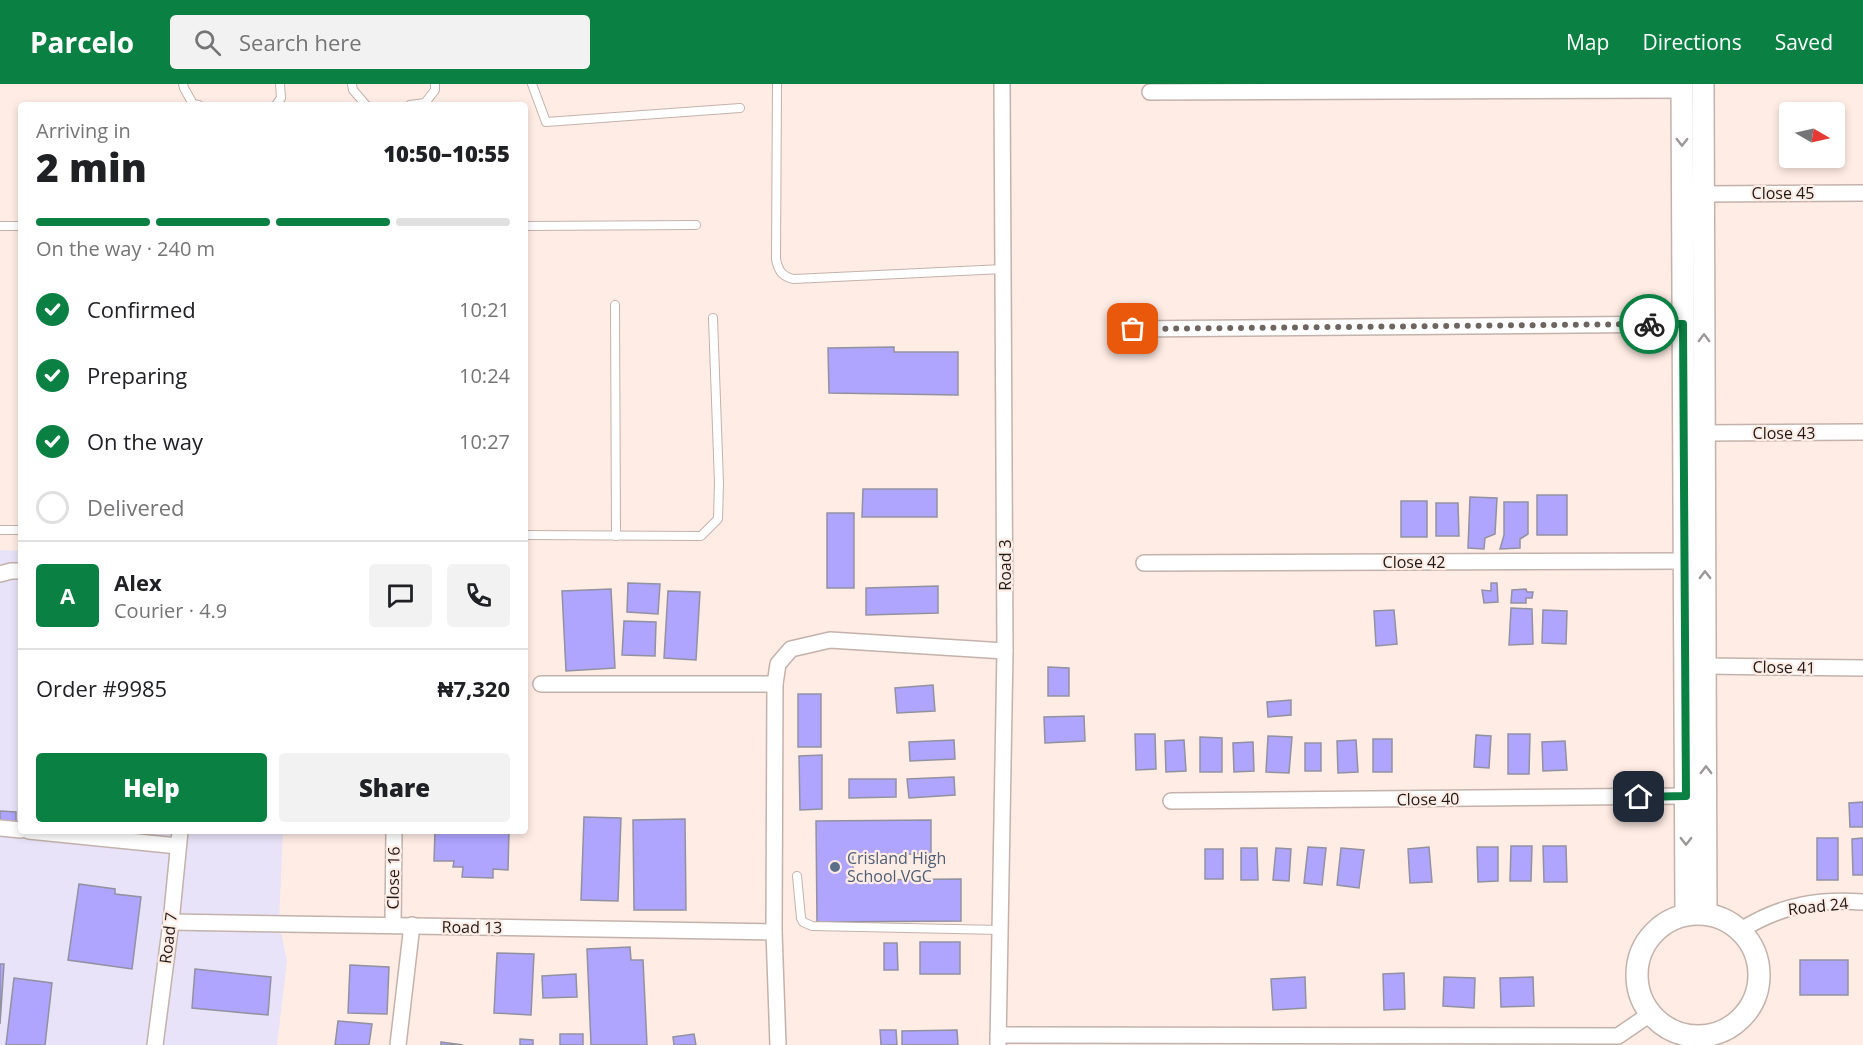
<!DOCTYPE html>
<meta charset="utf-8">
<style>
:root{--surface:#fff;--page:#f2f2f2;--text:#202124;--muted:#757577;--line:#e0e0e0;--accent:#0b8043}
body{margin:0;font-family:"Open Sans",sans-serif;background:var(--page);color:var(--text);height:100vh;display:flex;flex-direction:column;font-size:22px;white-space:nowrap}
*{box-sizing:border-box;margin:0}
p{font-size:20px;color:var(--muted)}
.icon{flex:none;width:33px;height:33px;fill:none;stroke:currentColor;stroke-width:2;stroke-linecap:round;stroke-linejoin:round}
.map{position:relative;flex:1;overflow:hidden}
.details{position:absolute;left:18px;top:18px;width:510px;height:732px;display:flex;flex-direction:column;background:var(--surface);border-radius:6px;box-shadow:0 3px 9px #0003}
.details>*{flex:none}
.needle{width:39px;rotate:99deg}
.buttons{position:absolute;left:1779px;top:18px;display:grid;gap:12px}
.buttons a{display:grid;place-items:center;width:66px;height:66px;border-radius:6px;background:var(--surface);box-shadow:0 3px 9px #0003;font-size:30px}
.pin{position:absolute;display:grid;place-items:center;width:51px;height:51px;color:#fff;margin:-26px;border-radius:12px;box-shadow:0 3px 9px #0006}
.courier{position:absolute;display:grid;place-items:center;width:60px;height:60px;margin:-30px;border:4px solid #0b8043;border-radius:50%;background:#fff;color:#222;box-shadow:0 2px 8px #0007}
.overview em{font-style:normal;font-weight:800}
.overview div{display:flex;flex-direction:column-reverse}
.overview{display:flex;align-items:center;justify-content:space-between;height:102px;padding:0 18px}
h1{font-size:39px;font-weight:800;line-height:45px}
.bar{display:grid;grid-template-columns:repeat(4,1fr);gap:9px 6px;align-content:center;height:72px;padding:0 18px}
.bar i{height:8px;border-radius:4px;background:var(--line)}
.bar .active{background:var(--accent)}
.bar p{grid-column:span 4}
.line{display:flex;align-items:center;gap:15px;padding:0 18px;border-top:2px solid var(--line)}
.line div{flex:1}
.round{display:grid;place-items:center;flex:none;width:63px;height:63px;border-radius:6px;background:var(--page)}
ol{padding:0 18px;list-style:none}
li{display:flex;align-items:center;gap:18px;height:66px}
li p{margin-inline-start:auto}
li .icon{padding:6px;border-radius:50%;background:var(--accent);color:#fff;stroke-width:4}
li:last-child{color:var(--muted)}
li i{width:33px;height:33px;border:3px solid var(--line);border-radius:50%}
.cta{display:flex;gap:12px;margin-top:auto;padding:12px 18px}
.cta a{flex:1;height:69px;border-radius:6px;background:var(--accent);color:#fff;font-size:24px;font-weight:800;line-height:69px;text-align:center}
.cta a+a{background:var(--page);color:var(--text)}
header{display:flex;align-items:center;gap:36px;box-sizing:border-box;height:84px;padding:0 30px;background:var(--accent);color:#fff}
header strong{font-size:28px}
nav{display:flex;gap:33px;margin-inline-start:auto;font-size:21px}
.search{width:420px;height:54px;background:var(--page);display:flex;align-items:center;gap:15px;box-sizing:border-box;padding:0 21px;border-radius:6px;color:var(--muted);font-size:22px}
.map>svg:first-child{display:block}
.commercial{fill:#e8e3f9}
.building{fill:#afa4fe;stroke:#9291a0;stroke-width:1.5}
.lines{fill:none;stroke-linecap:round;stroke-linejoin:round}
.lane-casing{stroke:#c3b2ab;stroke-width:10}
.street-casing{stroke:#c3b2ab;stroke-width:18}
.secondary-casing{stroke:#c3b2ab;stroke-width:24}
.lane{stroke:#fff;stroke-width:8}
.street{stroke:#fff;stroke-width:15}
.secondary{stroke:#fff;stroke-width:21}
.oneway{stroke:#9b9897}
.done{stroke:#6e6460;stroke-width:6;stroke-dasharray:0 10.8}
.route{stroke:#0b8043;stroke-width:8}
.service-dot{fill:#5c6f8a;stroke:#ffece5;stroke-width:2}
.labels{text-anchor:middle;dominant-baseline:central;stroke-width:4.5;stroke-linejoin:round;paint-order:stroke}
.street-label{font-size:16px;fill:#201a18;stroke:#ffece5}
.service-label{font-size:16px;fill:#4e5e75;stroke:#ffece5;text-anchor:start}
</style>
<header>
<strong>Parcelo</strong>
<div class="search"><svg class="icon" aria-label="search" viewBox="0 0 24 24"><circle cx="10" cy="10" r="6"/><path d="M15 15l6 6"/></svg>Search here</div>
<nav><a>Map</a><a>Directions</a><a>Saved</a></nav>
</header>
<div class="map">
<svg width="1863" height="961" viewBox="0 0 1863 961">
<rect width="100%" height="100%" fill="#ffece5"/>
<polygon class="commercial" points="0,466 21,467 21,747 283,747 279,839 287,877 277,961 0,961"/>
<g class="building">
<polygon points="894,263 894,268 958,268 958,311 829,309 828,264"/>
<polygon points="863,405 937,405 937,433 862,433"/>
<rect x="1537" y="411" width="30" height="40"/>
<polygon points="1470,413 1497,414 1495,450 1485,454 1484,465 1468,464"/>
<rect x="1401" y="417" width="26" height="36"/>
<polygon points="1504,418 1528,418 1528,450 1520,455 1520,464 1500,465 1504,451"/>
<polygon points="1436,419 1458,419 1459,452 1436,452"/>
<rect x="827" y="429" width="27" height="75"/>
<polygon points="628,499 660,500 658,530 627,528"/>
<polygon points="1491,499 1497,499 1498,518 1484,519 1482,506 1491,507"/>
<polygon points="938,502 938,529 866,531 866,504"/>
<polygon points="611,505 615,584 566,587 562,507"/>
<polygon points="1526,505 1527,508 1533,508 1532,514 1526,514 1526,519 1511,519 1512,506"/>
<polygon points="668,507 700,508 696,576 664,574"/>
<polygon points="1511,524 1532,525 1533,560 1509,561"/>
<polygon points="1394,526 1397,560 1376,562 1374,527"/>
<polygon points="1543,526 1567,527 1566,560 1542,559"/>
<polygon points="624,537 656,538 655,572 622,571"/>
<polygon points="1048,583 1069,584 1069,612 1048,612"/>
<polygon points="933,601 935,627 897,629 895,604"/>
<rect x="798" y="610" width="23" height="53"/>
<polygon points="1291,616 1291,631 1268,633 1267,618"/>
<polygon points="1084,632 1085,657 1045,659 1044,633"/>
<polygon points="1135,650 1155,650 1156,685 1136,686"/>
<polygon points="1508,650 1530,650 1529,690 1508,690"/>
<polygon points="1476,651 1491,652 1489,684 1474,683"/>
<polygon points="1268,652 1292,653 1289,689 1266,688"/>
<polygon points="1200,653 1222,654 1222,688 1200,688"/>
<rect x="1373" y="655" width="19" height="33"/>
<polygon points="954,656 955,675 910,677 909,658"/>
<polygon points="1184,656 1186,687 1166,688 1165,657"/>
<polygon points="1356,656 1358,688 1338,689 1337,657"/>
<polygon points="1565,657 1567,686 1543,687 1542,658"/>
<polygon points="1253,658 1254,687 1234,688 1233,659"/>
<rect x="1305" y="659" width="16" height="28"/>
<polygon points="822,671 822,725 800,726 799,672"/>
<polygon points="954,693 955,711 909,714 907,695"/>
<polygon points="849,695 896,695 896,713 849,714"/>
<polygon points="1863,718 1863,743 1850,743 1849,719"/>
<polygon points="0,727 16,728 16,738 0,737"/>
<polygon points="584,733 621,734 618,817 581,816"/>
<polygon points="685,735 686,826 634,826 633,736"/>
<polygon points="931,736 931,770 853,770 853,796 961,795 961,837 817,838 816,737"/>
<polygon points="435,747 509,747 508,786 493,785 493,794 462,793 463,783 453,783 454,777 434,777"/>
<rect x="1817" y="754" width="21" height="42"/>
<polygon points="1863,754 1863,791 1853,791 1852,755"/>
<polygon points="1511,762 1532,762 1531,797 1510,797"/>
<polygon points="1543,762 1566,762 1567,798 1544,798"/>
<polygon points="1308,763 1326,764 1322,801 1304,799"/>
<polygon points="1429,763 1432,798 1410,799 1408,765"/>
<polygon points="1477,763 1498,763 1498,797 1478,798"/>
<polygon points="1241,764 1257,764 1258,796 1241,796"/>
<polygon points="1276,764 1291,765 1289,797 1273,796"/>
<polygon points="1341,764 1364,766 1359,804 1337,801"/>
<rect x="1205" y="765" width="18" height="30"/>
<polygon points="79,800 115,805 115,810 141,813 132,885 68,876"/>
<rect x="920" y="858" width="40" height="32"/>
<polygon points="884,859 897,859 898,886 884,886"/>
<polygon points="630,863 631,876 643,876 647,961 591,961 587,865"/>
<polygon points="497,869 534,870 531,931 494,929"/>
<rect x="1800" y="876" width="48" height="35"/>
<polygon points="0,880 4,880 0,940"/>
<polygon points="350,881 389,883 387,930 348,929"/>
<polygon points="195,885 271,893 268,931 192,924"/>
<polygon points="1404,889 1405,925 1384,926 1383,890"/>
<polygon points="576,890 577,913 543,914 542,892"/>
<polygon points="1305,893 1306,924 1273,926 1271,895"/>
<polygon points="1444,893 1475,894 1474,924 1443,922"/>
<polygon points="1533,893 1534,922 1501,923 1500,894"/>
<polygon points="14,894 52,899 45,961 6,961"/>
<polygon points="338,937 372,940 369,961 335,961"/>
<polygon points="880,946 896,946 897,961 881,961"/>
<polygon points="957,946 958,961 902,961 902,947"/>
<rect x="560" y="950" width="23" height="11"/>
<polygon points="694,950 696,961 674,961 673,953"/>
<polygon points="520,955 533,956 533,961 520,961"/>
<polygon points="441,958 463,961 441,961"/>
</g>
<g class="lines">
<defs>
<g id="lane">
<polyline points="183,0 184,4 193,20 199,21"/>
<polyline points="352,0 353,6 366,21"/>
<polyline points="532,0 546,38 740,24"/>
<path d="M777 0 776 175C778 186 782 193 794 195L1003 185"/>
<polyline points="276,21 281,14 280,0"/>
<polyline points="410,21 425,19 435,6 435,0"/>
<polyline points="0,142 21,142"/>
<polyline points="525,142 696,141"/>
<polyline points="615,221 616,452"/>
<polyline points="0,446 21,446"/>
<polyline points="525,451 701,452 718,435 719,399 713,234"/>
<polyline points="797,792 801,834 803,838 812,842 1000,846"/>
</g>
<g id="street">
<polyline points="1150,8 1682,6"/>
<polyline points="1703,110 1863,109"/>
<polyline points="1133,245 1683,240"/>
<polyline points="1704,349 1863,348"/>
<polyline points="1144,479 1685,477"/>
<polyline points="0,490 11,487 21,487"/>
<polyline points="1705,582 1863,584"/>
<polyline points="541,600 775,600"/>
<polyline points="1171,717 1686,712"/>
<polyline points="0,744 21,746"/>
<polyline points="29,747 178,762"/>
<polyline points="171,838 774,848"/>
<polyline points="393,841 394,747"/>
<path d="M1741 846C1781 821 1817 815 1863 818"/>
<polyline points="998,951 1618,952 1650,930"/>
<polyline points="155,961 171,838 180,747"/>
<polyline points="398,961 412,841"/>
<polyline points="778,961 774,848 775,600 778,580 791,565 830,556 1005,567"/>
<polyline points="998,961 1005,567 1002,0"/>
</g>
<g id="secondary">
<polyline points="1682,0 1686,830"/>
<polyline points="1703,0 1706,829"/>
<circle cx="1698" cy="891" r="61"/>
</g>
</defs>
<use href="#lane" class="lane-casing"/>
<use href="#street" class="street-casing"/>
<use href="#secondary" class="secondary-casing"/>
<use href="#lane" class="lane"/>
<use href="#street" class="street"/>
<use href="#secondary" class="secondary"/>
</g>
<defs><path id="oneway-chevron" d="M-2-3.5L2.5 0L-2 3.5" fill="none" stroke-width="1.6" stroke-linecap="round" stroke-linejoin="round" transform="scale(1.5)"/></defs>
<g class="oneway">
<use href="#oneway-chevron" transform="translate(1682 58) rotate(90)"/>
<use href="#oneway-chevron" transform="translate(1704 254) rotate(-90)"/>
<use href="#oneway-chevron" transform="translate(1705 491) rotate(-90)"/>
<use href="#oneway-chevron" transform="translate(1706 686) rotate(-90)"/>
<use href="#oneway-chevron" transform="translate(1686 757) rotate(90)"/>
</g>
<g class="lines">
<polyline class="done" points="1133,245 1649,240"/>
<polyline class="route" points="1639,713 1686,712 1683,240 1649,240"/>
</g>
<circle class="service-dot" cx="835" cy="783" r="6"/>
<g class="labels">
<g class="street-label">
<text x="1783" y="109">Close 45</text>
<text x="1784" y="349">Close 43</text>
<text x="1414" y="478">Close 42</text>
<text transform="translate(1005 481) rotate(-90)">Road 3</text>
<text transform="translate(1784 583) rotate(1)">Close 41</text>
<text transform="translate(1428 715) rotate(-1)">Close 40</text>
<text transform="translate(393 794) rotate(-89)">Close 16</text>
<text transform="translate(1818 822) rotate(-6)">Road 24</text>
<text transform="translate(472 843) rotate(1)">Road 13</text>
<text transform="translate(168 854) rotate(-83)">Road 7</text>
</g>
<g class="service-label">
<text x="847" y="774">Crisland High<tspan x="847" dy="18">School VGC</tspan></text>
</g>
</g>
</svg>
<div class="buttons">
<a><svg class="needle" viewBox="-14 -14 28 28"><path d="M0-13l5 13h-10z" fill="#e53935"/><path d="M0 13l5-13h-10z" fill="#757577"/></svg></a>
</div>
<div class="pin" style="left:1133px;top:245px;background:#ea580c"><svg class="icon" aria-label="bag" viewBox="0 0 24 24"><path d="M5 8h14l-1 12H6zM9 8a3 3 0 0 1 6 0"/></svg></div>
<div class="pin" style="left:1639px;top:713px;background:#1f2937"><svg class="icon" aria-label="home" viewBox="0 0 24 24"><path d="M3 11l9-7 9 7M6 9v11h12V9"/></svg></div>
<div class="courier" style="left:1649px;top:240px"><svg class="icon" aria-label="bike" viewBox="0 0 24 24"><circle cx="6" cy="16" r="4"/><circle cx="18" cy="16" r="4"/><path d="M6 16l4-8h5l3 8M10 8l3 8H6M13 5h3"/></svg></div>
<section class="details">
<div class="overview"><div><h1>2 min</h1><p>Arriving in</p></div><em>10:50–10:55</em></div>
<div class="bar"><i class="active"></i><i class="active"></i><i class="active"></i><i></i><p>On the way · 240 m</p></div>
<ol>
<li><svg class="icon" aria-label="check" viewBox="0 0 24 24"><path d="M5 12l5 5 9-10"/></svg>Confirmed<p>10:21</p></li>
<li><svg class="icon" aria-label="check" viewBox="0 0 24 24"><path d="M5 12l5 5 9-10"/></svg>Preparing<p>10:24</p></li>
<li><svg class="icon" aria-label="check" viewBox="0 0 24 24"><path d="M5 12l5 5 9-10"/></svg>On the way<p>10:27</p></li>
<li><i></i>Delivered</li>
</ol>
<div class="line" style="height:108px"><b class="round" style="background:var(--accent);color:#fff">A</b><div><b>Alex</b><p>Courier · 4.9</p></div><a class="round"><svg class="icon" aria-label="chat" viewBox="0 0 24 24"><path d="M4 5h16v11H9l-5 4z"/></svg></a><a class="round"><svg class="icon" aria-label="phone" viewBox="0 0 24 24"><path d="M5 4h4l2 5-3 2q2 4 5 5l2-3 5 2v4C11 20 4 13 5 4z"/></svg></a></div>
<div class="line" style="height:78px"><div>Order #9985</div><b>₦7,320</b></div>
<div class="cta"><a>Help</a><a>Share</a></div>
</section>
</div>
